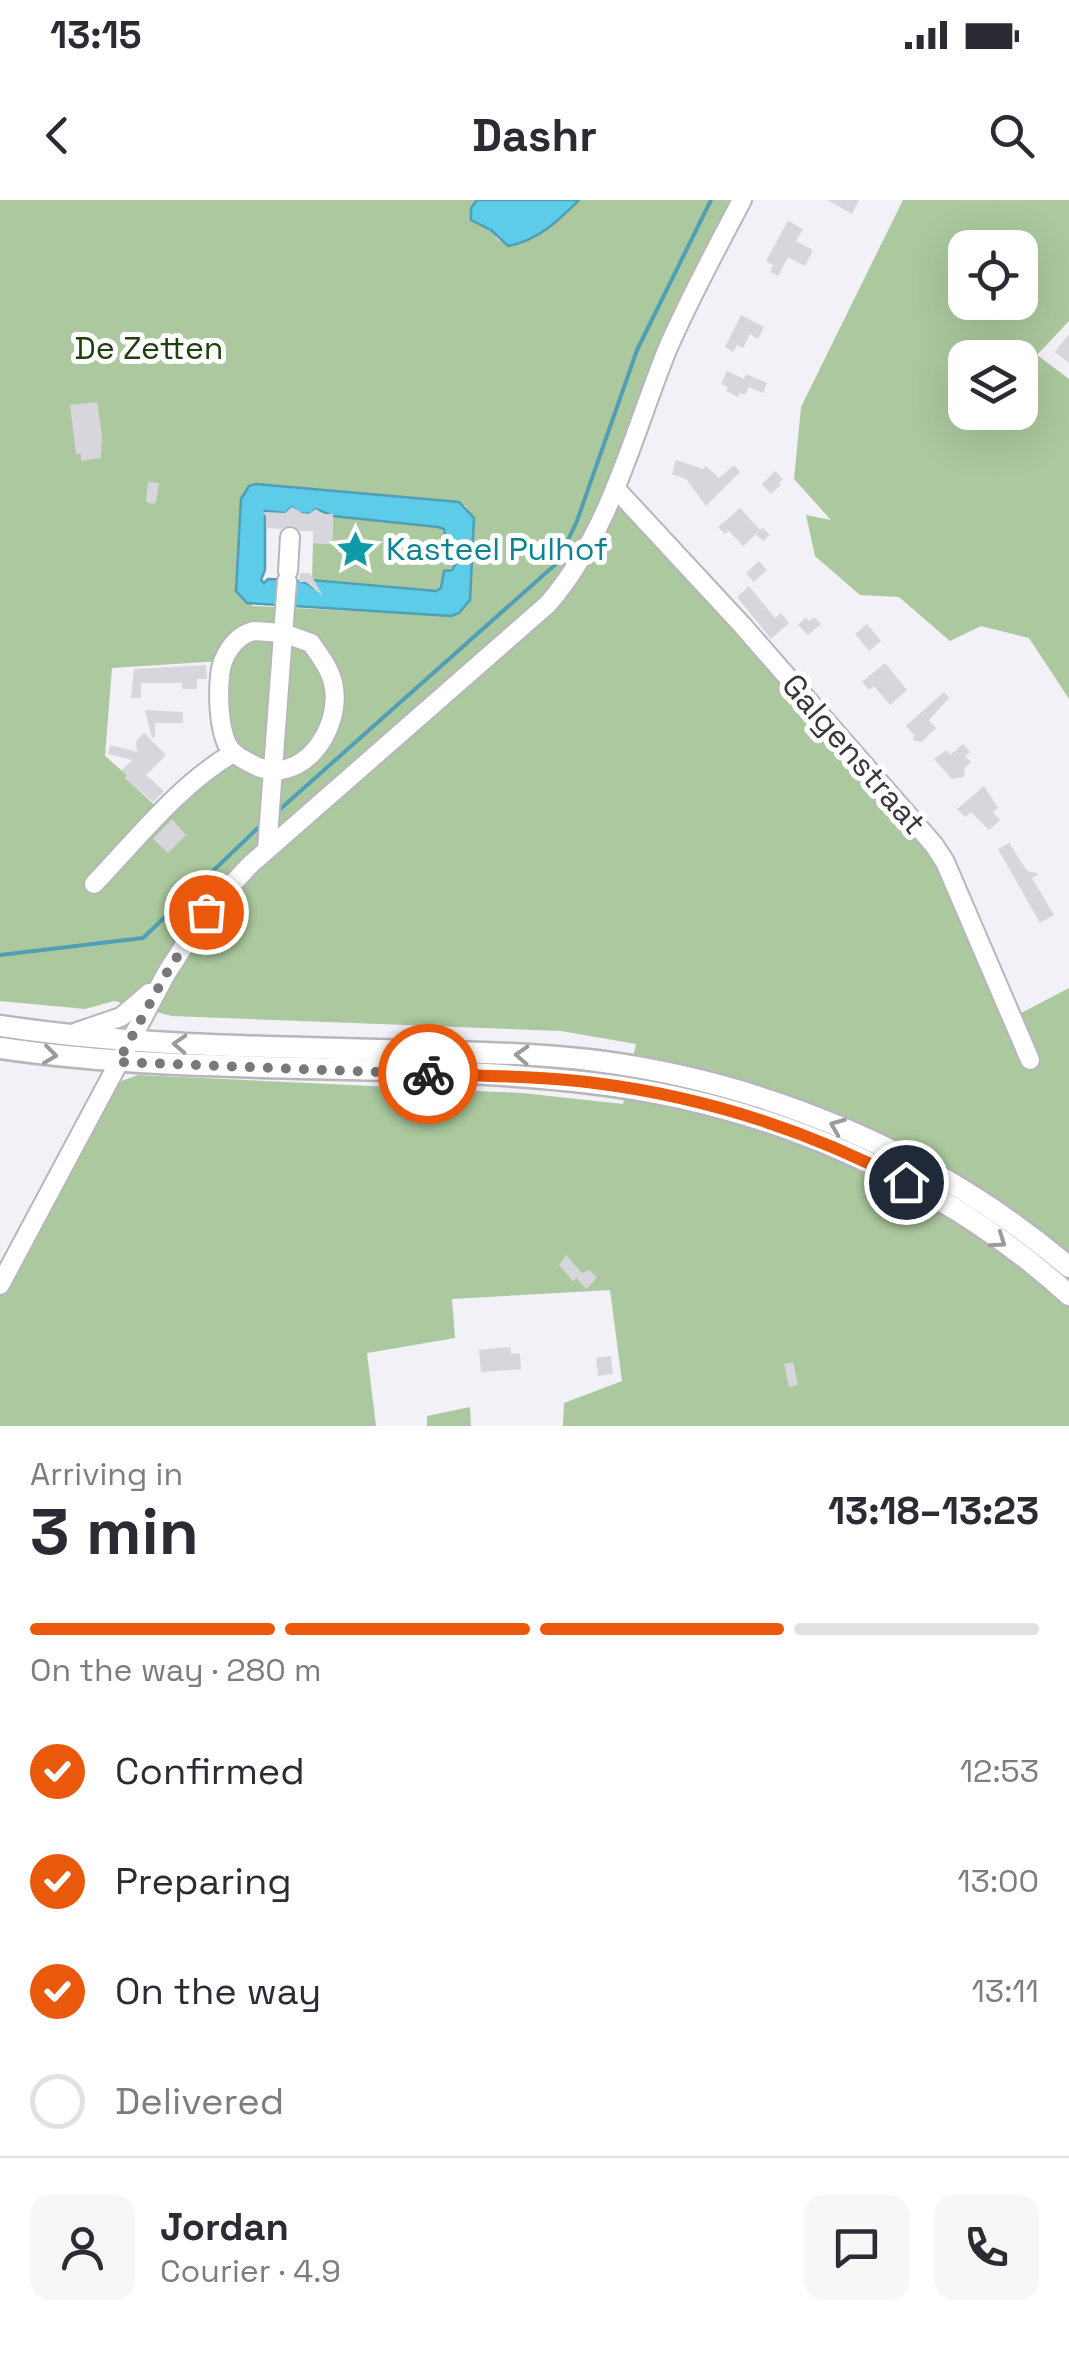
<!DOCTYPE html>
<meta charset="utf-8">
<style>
:root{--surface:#fff;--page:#f7f7f7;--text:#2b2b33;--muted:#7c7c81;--line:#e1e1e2;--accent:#ea580c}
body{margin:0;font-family:"Space Grotesk",sans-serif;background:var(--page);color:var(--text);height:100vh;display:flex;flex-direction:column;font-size:38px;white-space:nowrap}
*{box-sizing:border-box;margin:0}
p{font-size:32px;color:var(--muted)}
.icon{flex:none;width:55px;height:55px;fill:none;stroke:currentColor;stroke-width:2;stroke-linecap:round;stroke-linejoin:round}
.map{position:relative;height:1226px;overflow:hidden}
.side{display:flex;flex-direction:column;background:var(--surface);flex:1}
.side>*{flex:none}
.tools{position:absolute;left:948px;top:30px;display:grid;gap:20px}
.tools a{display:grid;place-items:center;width:90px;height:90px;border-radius:20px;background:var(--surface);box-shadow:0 10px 40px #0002;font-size:50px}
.pin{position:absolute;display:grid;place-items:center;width:85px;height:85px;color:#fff;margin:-42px;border:5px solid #fff;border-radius:50%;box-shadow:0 2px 10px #0007}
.courier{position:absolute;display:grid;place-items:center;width:100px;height:100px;margin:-50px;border:8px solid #ea580c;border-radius:50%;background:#fff;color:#222;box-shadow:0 2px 12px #0007}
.summary em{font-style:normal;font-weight:600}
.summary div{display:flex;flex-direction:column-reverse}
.summary{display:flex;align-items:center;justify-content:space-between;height:170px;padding:0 30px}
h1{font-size:65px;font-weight:600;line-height:75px}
.bar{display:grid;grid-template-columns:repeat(4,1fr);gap:15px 10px;align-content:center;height:120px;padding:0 30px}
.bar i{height:12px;border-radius:8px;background:var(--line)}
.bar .selected{background:var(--accent)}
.bar p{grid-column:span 4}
.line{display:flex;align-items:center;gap:25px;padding:0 30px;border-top:2px solid var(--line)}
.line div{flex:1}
.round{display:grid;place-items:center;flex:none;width:105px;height:105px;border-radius:20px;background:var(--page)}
ol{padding:0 30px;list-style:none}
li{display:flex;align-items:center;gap:30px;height:110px}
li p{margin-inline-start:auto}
li .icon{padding:10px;border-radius:50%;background:var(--accent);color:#fff;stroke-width:4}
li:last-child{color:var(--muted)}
li i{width:55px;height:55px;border:5px solid var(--line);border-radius:50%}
.status{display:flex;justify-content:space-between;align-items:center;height:70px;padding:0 50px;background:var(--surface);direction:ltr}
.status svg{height:28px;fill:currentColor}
header{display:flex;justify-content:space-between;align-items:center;height:130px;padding:0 30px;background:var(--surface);font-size:45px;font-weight:600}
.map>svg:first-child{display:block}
.green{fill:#abc89e;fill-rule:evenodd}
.water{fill:#5ccce9;stroke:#519fb4;stroke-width:2.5;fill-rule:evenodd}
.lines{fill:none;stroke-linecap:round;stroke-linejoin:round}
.stream{stroke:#519fb4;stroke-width:4}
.building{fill:#d6d6dc}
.minor-casing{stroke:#b6b6bb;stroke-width:22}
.major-casing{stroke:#b6b6bb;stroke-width:25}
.minor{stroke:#fff;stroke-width:18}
.major{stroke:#fff;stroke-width:20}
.oneway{stroke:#9b9b9c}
.done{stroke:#78787c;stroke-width:10;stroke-dasharray:0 18}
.route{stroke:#ea580c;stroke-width:12}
.labels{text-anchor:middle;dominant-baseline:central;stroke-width:10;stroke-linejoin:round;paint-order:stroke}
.park-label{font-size:32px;fill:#21400f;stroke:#fff}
.culture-label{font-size:32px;fill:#0d838f;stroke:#fff;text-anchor:start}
.street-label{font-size:32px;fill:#373739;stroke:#fff}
</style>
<div class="status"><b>13:15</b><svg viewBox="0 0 49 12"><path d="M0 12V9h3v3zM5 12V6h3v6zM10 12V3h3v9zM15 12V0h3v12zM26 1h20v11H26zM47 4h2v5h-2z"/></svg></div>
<header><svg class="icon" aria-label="back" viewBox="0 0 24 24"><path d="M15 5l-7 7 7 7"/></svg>Dashr<svg class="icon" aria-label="search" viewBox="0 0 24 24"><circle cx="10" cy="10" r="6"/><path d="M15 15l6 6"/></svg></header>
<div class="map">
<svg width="1069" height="1226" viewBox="0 0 1069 1226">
<rect width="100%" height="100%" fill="#f2f1f7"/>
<g class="green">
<path d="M0 0H477L471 8V19L491 30 499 41 560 18 579 0H731L659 144 606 285 745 438 940 664 1008 820 1069 788V1226H563L564 1203 622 1181 610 1090 452 1099 455 1138 367 1153 376 1226H0V1096L119 882 138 875 522 893 623 904 636 844 561 831 172 816 114 801 85 809 0 801ZM257 284 459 302 467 307 451 416 252 406ZM221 461 232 553 159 609 125 578 128 576 105 556 112 468Z"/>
<path d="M903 0H1069V121L1037 155 1069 179V499L1029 438 981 426 950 441 899 397 860 395 815 356 806 315 831 320 794 279 801 207ZM965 48H1020V102H965ZM965 158H1020V212H965Z"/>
<path d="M333 316 438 327C449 333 461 353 457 365L444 372 441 388 437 391 312 380 313 343 332 344Z"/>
<polygon points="470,1207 471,1226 427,1226 427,1216"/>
</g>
<g class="water">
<path d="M477 0H579C558 21 537 41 508 46L491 30 471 20V8Z"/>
<path d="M256 284 459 302 474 318 470 400 459 413 451 416 247 403 236 391 241 299 249 286ZM292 307 298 313 311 314 316 309 333 316 438 327 444 329 446 343 453 346 459 358 452 370 444 371 441 388 436 391 312 380V387C303 378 282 380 268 379L264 383 261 380 265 370V311L285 313Z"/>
</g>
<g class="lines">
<g class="stream">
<polyline points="278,611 557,363 577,321 637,150 711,0"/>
<polyline points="0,755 143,738 262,624"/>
</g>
</g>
<g class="building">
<polygon points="827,0 859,0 852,14"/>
<polygon points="788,21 803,29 796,41 813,50 805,66 788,57 778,76 770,72 773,65 766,61"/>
<polygon points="741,115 764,127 758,139 750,134 743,148 737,145 733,152 725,147"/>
<polygon points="1069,134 1069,163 1055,152"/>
<polygon points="727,171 744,179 746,174 767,183 763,193 749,187 745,195 740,193 738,197 726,191 728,187 721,184"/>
<polygon points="97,202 102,235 101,258 81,261 81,254 76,254 70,205"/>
<polygon points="676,260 703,269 706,266 719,278 734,265 740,272 706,306 686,279 672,274"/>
<polygon points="775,271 783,279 779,283 781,285 771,294 762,284"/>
<polygon points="148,282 159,283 156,302 153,304 146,302"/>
<polygon points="292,307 302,313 309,314 316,309 323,314 333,314 332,344 313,343 313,331 301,331 292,325 280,329 266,328 267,318 263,312 285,313"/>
<polygon points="740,308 760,330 763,328 770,335 763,341 756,334 743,346 729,331 725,334 718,327"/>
<polygon points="759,361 767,370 754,382 746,373"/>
<polygon points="300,373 310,373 323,396 306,382 299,382"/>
<polygon points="749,386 775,418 781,413 789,423 771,439 737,397"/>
<polygon points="806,417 809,421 814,417 821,424 808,435 798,425"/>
<polygon points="867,424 881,441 869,451 855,434"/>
<polygon points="885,463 907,490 890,505 874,486 869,490 862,482"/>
<polygon points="206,465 207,479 197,479 197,489 182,489 182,483 141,483 141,498 131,498 134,469"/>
<polygon points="944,492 949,498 929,520 936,528 921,542 913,540 914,535 906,526"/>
<polygon points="145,510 183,512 183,523 155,523 155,537 152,538"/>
<polygon points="144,533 166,555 146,575 164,591 153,602 125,578 128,576 122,570 132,560 108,554 110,545 137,552 136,541"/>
<polygon points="963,544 970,552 965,556 971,562 965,568 964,577 952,579 934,559 946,550 950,555"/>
<polygon points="984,586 998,608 993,612 1000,620 989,630 971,612 965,617 957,609"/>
<polygon points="172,619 186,635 168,653 153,639"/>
<polygon points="1009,643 1027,671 1039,674 1032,678 1054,715 1040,723 998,649"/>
<polygon points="566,1055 582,1073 589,1070 597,1077 587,1089 577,1079 579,1076 573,1081 559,1065"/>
<polygon points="506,1147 511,1148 511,1154 520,1153 521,1169 481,1172 479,1150"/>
<polygon points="611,1156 613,1174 598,1176 596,1158"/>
<polygon points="793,1162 798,1185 789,1187 784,1164"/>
</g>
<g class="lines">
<defs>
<g id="minor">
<polyline points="615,288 742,425 934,645 945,662 1030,860"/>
<polyline points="288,371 290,337"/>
<path d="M254 431 283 433 311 443C319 455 330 468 333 483 344 528 300 592 250 563 241 558 232 554 227 544 219 526 218 496 220 476 221 457 235 435 254 431Z"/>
<polyline points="267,650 287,381"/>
<path d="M94 684C137 639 179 585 233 553"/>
<polyline points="77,832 121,817 149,793"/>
<path d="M0 1085 166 774 206 712 251 664 548 404C610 332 632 237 667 150 689 99 716 49 742 0"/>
</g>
<g id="major">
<path d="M0 826C138 847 276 847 415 851 475 853 537 853 597 861 768 883 937 955 1069 1067"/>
<path d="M0 848C196 877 395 860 591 883 765 903 939 977 1069 1095"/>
</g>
</defs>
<use href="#minor" class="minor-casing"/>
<use href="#major" class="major-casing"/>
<use href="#minor" class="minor"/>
<use href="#major" class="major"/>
</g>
<defs><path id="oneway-chevron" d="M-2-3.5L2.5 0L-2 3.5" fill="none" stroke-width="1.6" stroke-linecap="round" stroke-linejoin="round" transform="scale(2.5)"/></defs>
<g class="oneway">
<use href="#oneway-chevron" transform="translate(180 844) rotate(-177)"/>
<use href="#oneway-chevron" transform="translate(50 855) rotate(7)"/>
<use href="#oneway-chevron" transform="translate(522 855) rotate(-177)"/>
<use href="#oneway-chevron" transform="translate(837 926) rotate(-158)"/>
<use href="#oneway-chevron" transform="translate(999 1041) rotate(35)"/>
</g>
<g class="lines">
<polyline class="done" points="206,712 166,774 118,862 428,874"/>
<path class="route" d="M428 874C483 876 540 876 595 883 704 897 810 931 906 982"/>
</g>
<defs>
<symbol id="sight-bare" viewBox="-9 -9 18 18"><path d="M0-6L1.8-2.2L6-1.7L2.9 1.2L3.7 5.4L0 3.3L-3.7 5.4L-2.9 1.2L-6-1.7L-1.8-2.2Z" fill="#0f9aa8" stroke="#fff" stroke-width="2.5" paint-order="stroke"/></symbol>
</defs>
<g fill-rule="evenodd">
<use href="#sight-bare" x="328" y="322" width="55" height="55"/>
</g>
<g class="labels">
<g class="park-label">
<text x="149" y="148">De Zetten</text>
</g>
<g class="culture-label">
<text x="386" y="349">Kasteel Pulhof</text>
</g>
<g class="street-label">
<text transform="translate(854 554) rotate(49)">Galgenstraat</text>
</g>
</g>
</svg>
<div class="tools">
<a><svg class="icon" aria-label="locate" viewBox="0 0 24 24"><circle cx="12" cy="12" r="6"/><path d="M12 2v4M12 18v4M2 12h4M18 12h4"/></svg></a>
<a><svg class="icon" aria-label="layers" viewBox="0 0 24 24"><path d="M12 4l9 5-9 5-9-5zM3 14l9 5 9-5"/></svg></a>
</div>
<div class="pin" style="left:206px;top:712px;background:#ea580c"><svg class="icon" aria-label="bag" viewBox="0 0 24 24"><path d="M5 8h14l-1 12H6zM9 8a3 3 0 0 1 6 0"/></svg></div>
<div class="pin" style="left:906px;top:982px;background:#1f2937"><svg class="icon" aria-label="home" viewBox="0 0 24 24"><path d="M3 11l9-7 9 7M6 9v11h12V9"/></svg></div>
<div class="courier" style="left:428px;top:874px"><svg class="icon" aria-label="bike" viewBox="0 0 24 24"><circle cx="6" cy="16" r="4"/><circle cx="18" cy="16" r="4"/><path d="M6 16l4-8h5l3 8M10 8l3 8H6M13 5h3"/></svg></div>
</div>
<section class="side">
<div class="summary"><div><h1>3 min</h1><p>Arriving in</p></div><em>13:18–13:23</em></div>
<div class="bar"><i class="selected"></i><i class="selected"></i><i class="selected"></i><i></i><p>On the way · 280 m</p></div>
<ol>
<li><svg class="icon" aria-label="check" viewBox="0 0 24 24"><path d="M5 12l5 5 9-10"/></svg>Confirmed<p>12:53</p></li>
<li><svg class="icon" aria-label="check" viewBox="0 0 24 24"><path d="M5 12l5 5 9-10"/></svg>Preparing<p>13:00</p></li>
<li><svg class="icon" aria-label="check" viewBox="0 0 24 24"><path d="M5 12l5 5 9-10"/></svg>On the way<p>13:11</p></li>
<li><i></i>Delivered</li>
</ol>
<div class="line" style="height:180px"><a class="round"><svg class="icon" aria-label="person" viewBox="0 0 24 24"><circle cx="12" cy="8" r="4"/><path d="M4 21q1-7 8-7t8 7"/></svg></a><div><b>Jordan</b><p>Courier · 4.9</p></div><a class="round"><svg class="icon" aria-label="chat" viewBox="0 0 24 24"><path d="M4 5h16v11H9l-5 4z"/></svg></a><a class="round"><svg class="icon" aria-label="phone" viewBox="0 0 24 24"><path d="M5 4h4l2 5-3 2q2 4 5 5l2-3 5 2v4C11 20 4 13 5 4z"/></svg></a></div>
</section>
